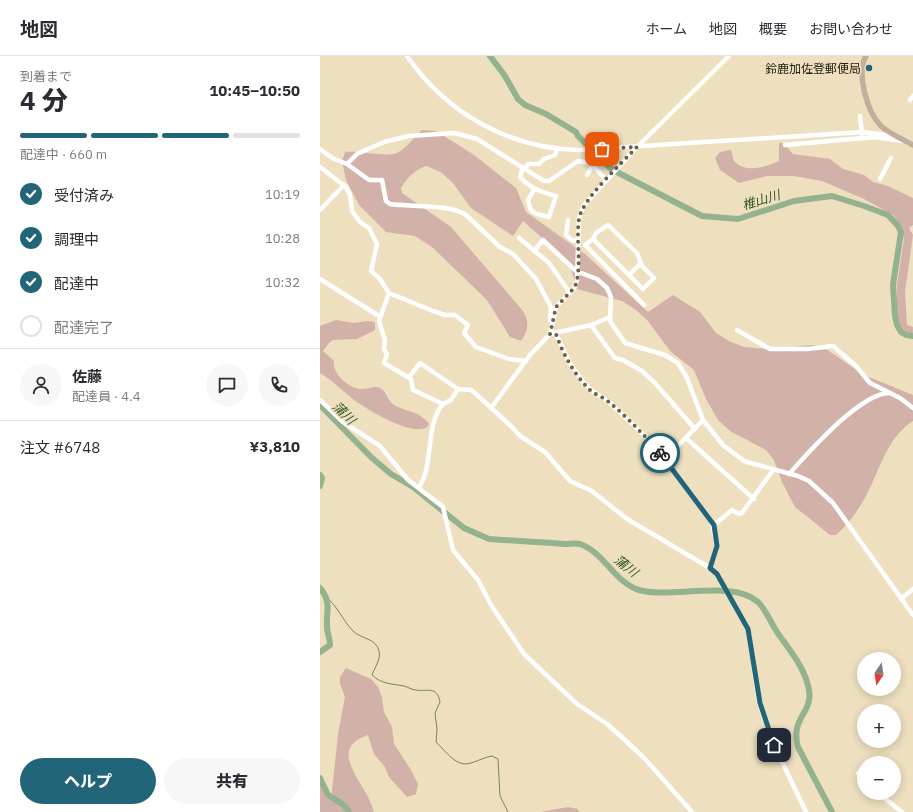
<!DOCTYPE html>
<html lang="ja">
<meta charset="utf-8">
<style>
:root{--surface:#fff;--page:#f7f7f7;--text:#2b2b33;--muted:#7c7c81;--line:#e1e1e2;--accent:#236578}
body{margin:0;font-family:"IBM Plex Sans","Noto Sans JP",sans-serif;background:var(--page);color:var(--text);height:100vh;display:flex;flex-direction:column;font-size:15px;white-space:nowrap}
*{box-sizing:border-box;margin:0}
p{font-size:13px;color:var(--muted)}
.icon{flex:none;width:22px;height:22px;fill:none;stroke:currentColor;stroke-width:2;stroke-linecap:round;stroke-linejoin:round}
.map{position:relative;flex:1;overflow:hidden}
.panel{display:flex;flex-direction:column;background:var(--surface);width:320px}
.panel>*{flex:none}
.needle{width:26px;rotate:193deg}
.fabs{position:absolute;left:537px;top:596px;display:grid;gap:8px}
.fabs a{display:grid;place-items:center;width:44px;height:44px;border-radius:50%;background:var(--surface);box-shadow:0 2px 10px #0003;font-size:20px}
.pin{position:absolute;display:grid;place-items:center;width:34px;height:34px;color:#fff;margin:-17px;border-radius:8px;box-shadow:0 2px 6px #0006}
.courier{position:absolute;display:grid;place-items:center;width:40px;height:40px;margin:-20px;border:3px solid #236578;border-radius:50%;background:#fff;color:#222;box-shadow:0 1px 5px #0007}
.headline em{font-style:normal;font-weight:800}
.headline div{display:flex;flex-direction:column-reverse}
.headline{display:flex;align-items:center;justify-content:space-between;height:68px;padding:0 20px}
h1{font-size:26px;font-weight:800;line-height:30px}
.bar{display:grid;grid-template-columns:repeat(4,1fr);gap:6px 4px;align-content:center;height:48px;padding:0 20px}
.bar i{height:5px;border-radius:3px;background:var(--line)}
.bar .selected{background:var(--accent)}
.bar p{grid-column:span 4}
.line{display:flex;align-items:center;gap:10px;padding:0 20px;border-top:1px solid var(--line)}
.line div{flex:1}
.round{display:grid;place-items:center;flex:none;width:42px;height:42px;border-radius:21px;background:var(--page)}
ol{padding:0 20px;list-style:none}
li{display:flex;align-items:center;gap:12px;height:44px}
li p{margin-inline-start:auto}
li .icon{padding:4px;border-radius:50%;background:var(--accent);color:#fff;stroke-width:4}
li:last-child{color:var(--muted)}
li i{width:22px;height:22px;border:2px solid var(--line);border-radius:50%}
.button{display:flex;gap:8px;margin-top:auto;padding:8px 20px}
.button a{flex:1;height:46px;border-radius:24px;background:var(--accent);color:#fff;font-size:16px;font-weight:800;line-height:46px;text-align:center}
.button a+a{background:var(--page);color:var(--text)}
header{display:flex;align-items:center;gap:24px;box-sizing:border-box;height:56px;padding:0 20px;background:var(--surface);border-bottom:1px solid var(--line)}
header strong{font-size:19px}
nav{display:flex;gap:22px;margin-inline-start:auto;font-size:14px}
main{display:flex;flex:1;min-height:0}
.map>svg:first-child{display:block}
.green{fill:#d2b1a9}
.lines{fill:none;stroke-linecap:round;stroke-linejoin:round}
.stream{stroke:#728569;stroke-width:1}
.river{stroke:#95b28f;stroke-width:6}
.minor{stroke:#fff;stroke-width:4.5}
.major{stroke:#c3ae9d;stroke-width:5.5}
.done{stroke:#69614e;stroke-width:4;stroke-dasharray:0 7.2}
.route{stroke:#236578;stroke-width:5}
.poi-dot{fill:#236578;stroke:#eedfbf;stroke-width:1.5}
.labels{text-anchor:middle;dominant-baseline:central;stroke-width:3.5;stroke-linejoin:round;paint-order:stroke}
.poi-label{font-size:12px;fill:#221d11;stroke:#eedfbf;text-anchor:end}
.water-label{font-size:13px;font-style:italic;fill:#315928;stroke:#eedfbf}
</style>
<header>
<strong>地図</strong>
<nav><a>ホーム</a><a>地図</a><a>概要</a><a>お問い合わせ</a></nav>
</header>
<main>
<section class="panel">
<div class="headline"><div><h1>4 分</h1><p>到着まで</p></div><em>10:45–10:50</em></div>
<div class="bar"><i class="selected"></i><i class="selected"></i><i class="selected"></i><i></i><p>配達中 · 660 m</p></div>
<ol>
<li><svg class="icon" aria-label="check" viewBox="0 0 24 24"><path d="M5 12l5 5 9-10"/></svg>受付済み<p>10:19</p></li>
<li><svg class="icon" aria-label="check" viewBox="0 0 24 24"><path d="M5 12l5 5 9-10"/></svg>調理中<p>10:28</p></li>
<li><svg class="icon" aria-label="check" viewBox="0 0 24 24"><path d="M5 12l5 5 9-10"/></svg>配達中<p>10:32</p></li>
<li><i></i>配達完了</li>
</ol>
<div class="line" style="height:72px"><a class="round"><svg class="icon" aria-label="person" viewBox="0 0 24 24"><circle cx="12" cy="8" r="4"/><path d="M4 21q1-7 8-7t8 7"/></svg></a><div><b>佐藤</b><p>配達員 · 4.4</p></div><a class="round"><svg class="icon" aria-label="chat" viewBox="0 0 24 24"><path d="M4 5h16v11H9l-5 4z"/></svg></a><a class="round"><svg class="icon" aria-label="phone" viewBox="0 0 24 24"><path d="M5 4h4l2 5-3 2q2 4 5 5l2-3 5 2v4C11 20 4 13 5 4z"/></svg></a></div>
<div class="line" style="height:52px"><div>注文 #6748</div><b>¥3,810</b></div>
<div class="button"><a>ヘルプ</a><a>共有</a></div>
</section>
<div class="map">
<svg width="593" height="756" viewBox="0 0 593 756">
<rect width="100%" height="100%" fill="#eedfbf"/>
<g class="green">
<path d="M102 74 115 75 129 83 154 99 196 132 206 156 265 198 328 256 353 239 380 256 396 277 409 285 424 291 448 293 493 289 503 291 544 319 593 339V365C565 383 559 418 543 445 536 458 527 469 516 479H510L475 451 462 426 454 404 446 394 410 375 398 364 386 343 374 314 350 295 328 265 316 254 302 245 257 233 249 206 203 165 193 180 151 152 133 127 122 117 107 110C95 113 88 121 81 132L82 137 131 171 203 255C210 266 208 275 201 285L190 281 167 244 112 191 95 180 66 176 39 149 26 124 22 105 25 96C40 95 60 100 73 98 83 97 94 81 102 74Z"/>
<path d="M459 87H463L473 98 510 103 523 113 544 119 553 126 568 130 593 142V169L589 172 593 179 585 236 587 269 593 271V283L584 280 576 266 577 229 584 183 581 173 573 159 544 143 502 125 474 120H447L419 127 400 114 395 102 400 96 411 94C412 97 413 104 415 106 427 118 447 110 459 105Z"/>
<path d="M16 264 34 267 47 265 55 266V274L37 283 13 284 9 287 3 295 14 305C12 318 29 333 42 333 49 333 54 329 60 332 67 336 68 345 74 349 86 356 100 355 109 368L107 371C93 381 50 355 37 346 24 337 14 325 0 317V270Z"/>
<path d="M26 612 51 623 58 631 62 641 64 656 72 671 74 688 91 714 98 728 96 738 87 741 69 721 65 711 54 698 48 679C12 691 35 717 47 739 50 744 52 750 54 756H0V720L11 744 18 678 25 641 20 628V621Z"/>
<polygon points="248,751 258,753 259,756 221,756"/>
</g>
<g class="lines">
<path class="stream" d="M6 541C17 549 23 565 33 575 41 583 56 582 59 595 61 603 55 611 52 619 61 628 73 628 84 630 88 631 92 634 96 634 106 636 117 629 120 646L115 657 117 673 116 686C126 695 136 712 151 707 158 705 165 701 172 700L178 703 180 740 188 756"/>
<g class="river">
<polyline points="170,0 185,20 198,43 205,49 226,58 256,76 258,80 291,113 382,160 418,163 474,145 512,140 544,150 568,159 578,170 581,176 573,229 575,260 577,269 581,276 586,279 593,280"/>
<path d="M0 349 52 402 71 418 93 431 144 472 169 483C194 485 219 486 245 488 249 488 255 487 260 488 284 496 295 527 319 534 351 543 413 523 438 546 447 555 451 568 459 579 471 596 485 612 489 634 493 658 470 661 478 691L512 756"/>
<polyline points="0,419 2,422 0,430"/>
<path d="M0 532C12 546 6 555 7 570 7 577 10 583 10 589L0 596"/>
<polyline points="0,722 8,739 24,749 29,756"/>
</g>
<g class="minor">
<path d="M87 0C126 57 190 93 259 94L543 76 574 80"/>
<polyline points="590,44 593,40"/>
<polyline points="540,60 542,78"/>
<polyline points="465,89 555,81 583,85"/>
<path d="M0 93 14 103 27 108 49 124H62L66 145 70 148C90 151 130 148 146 159L180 191 193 198 216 223 231 251 230 264"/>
<polyline points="27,108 37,98 64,86 89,80 135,77 157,83 224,125 229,125 258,105 271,107 286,124"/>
<polyline points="0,111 26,131 30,139 32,155 40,166 49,172 57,188 51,215 60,223 69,237 113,255 125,259 135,259 148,269 144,277 156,291 189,303 206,305"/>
<path d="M203 111 200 121C211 133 221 136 236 140L229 161C215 157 211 160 208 144L214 134"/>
<polyline points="206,112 208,108 219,108 224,103 235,99 237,93"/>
<polyline points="267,119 273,109"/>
<polyline points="560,123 571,102"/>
<polyline points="0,154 24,129"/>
<polyline points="248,164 246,179 252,184 259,185"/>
<polyline points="199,182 229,207 250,237"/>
<polyline points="273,183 323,233 334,222 322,210 317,197 288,169 276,177 273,183 265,189 324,249"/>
<polyline points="214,195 223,184 256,215 277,223 287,232 291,241 290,265 305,287 345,299 358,307 367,322 383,364 403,389 424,405 478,420 489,425 513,447 593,559"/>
<polyline points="309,219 321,207"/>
<polyline points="0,223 59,260"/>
<polyline points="69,237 59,265 65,284 64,293 67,298 64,307 91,323 93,334 123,348 131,344 138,333 151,334 156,338 192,371 200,380 225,396 250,425 272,435 307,463 390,512 397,518 428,573 439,647 454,689 486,756"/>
<polyline points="271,269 295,302 303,304 322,315 335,327 375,373"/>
<polyline points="417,274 450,293 488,293 513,290 536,310 550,327 580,342 593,352"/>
<polyline points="230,278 236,251 255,231 257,224 259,162 264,149 317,91 409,0"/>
<polyline points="236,278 249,306 264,327 271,334 289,346 321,376 345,403 391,464 397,490 390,512"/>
<polyline points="89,321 100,307 138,333"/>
<polyline points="0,344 23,366 60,390 88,424 123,451 133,494 158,524 171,549 204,598 257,648 287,668 304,683 326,704 372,756"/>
<polyline points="171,352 210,299 230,278 271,269 290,261"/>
<polyline points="367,383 434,443"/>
<polyline points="345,403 383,364"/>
<path d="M469 418C488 397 541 336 570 337"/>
<path d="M99 431C114 410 105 368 123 348"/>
<polyline points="394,469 412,454 419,458 422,457 453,414"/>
<polyline points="581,543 593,533"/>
<polyline points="538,717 544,723"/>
<polyline points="558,737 582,756"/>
</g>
<path class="major" d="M546 0C536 17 547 56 561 70 570 78 582 83 593 89"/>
</g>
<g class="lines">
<path class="done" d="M282 93 317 91C302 107 262 143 259 163 256 183 261 204 257 224L255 231 236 251 230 278H236C243 298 254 318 269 333 275 339 284 341 290 347 308 362 324 379 340 397"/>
<polyline class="route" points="340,397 394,469 397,490 390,512 397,518 428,573 440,647 454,689"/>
</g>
<circle class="poi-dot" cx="549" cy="12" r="4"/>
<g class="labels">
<g class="poi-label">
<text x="541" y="12">鈴鹿加佐登郵便局</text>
</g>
<g class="water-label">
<text transform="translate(441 144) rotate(-17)">椎山川</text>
<text transform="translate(24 357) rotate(44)">蒲川</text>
<text transform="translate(306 510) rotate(38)">蒲川</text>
</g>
</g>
</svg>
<div class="fabs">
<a><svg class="needle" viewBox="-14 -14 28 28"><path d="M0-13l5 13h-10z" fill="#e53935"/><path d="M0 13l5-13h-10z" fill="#7c7c81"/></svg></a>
<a>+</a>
<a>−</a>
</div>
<div class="pin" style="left:282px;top:93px;background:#ea580c"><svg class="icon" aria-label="bag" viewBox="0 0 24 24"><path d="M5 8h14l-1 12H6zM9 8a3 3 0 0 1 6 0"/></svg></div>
<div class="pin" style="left:454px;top:689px;background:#1f2937"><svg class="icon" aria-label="home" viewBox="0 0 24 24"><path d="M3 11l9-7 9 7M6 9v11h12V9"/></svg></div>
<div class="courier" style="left:340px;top:397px"><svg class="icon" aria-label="bike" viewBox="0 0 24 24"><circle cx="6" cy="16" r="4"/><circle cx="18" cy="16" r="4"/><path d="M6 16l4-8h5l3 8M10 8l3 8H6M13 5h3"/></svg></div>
</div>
</main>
